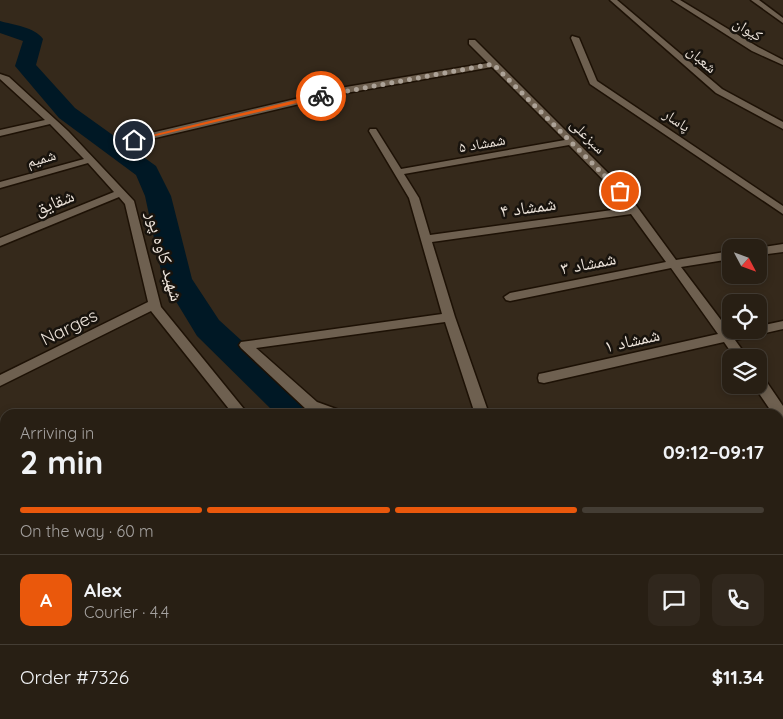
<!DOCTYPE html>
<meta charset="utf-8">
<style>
:root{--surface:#281f14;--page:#30271d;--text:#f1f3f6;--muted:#a5a2a0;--line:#443d34;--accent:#ea580c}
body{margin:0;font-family:Quicksand,"Noto Naskh Arabic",sans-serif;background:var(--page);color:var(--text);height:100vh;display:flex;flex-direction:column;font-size:19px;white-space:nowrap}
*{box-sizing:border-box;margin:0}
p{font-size:16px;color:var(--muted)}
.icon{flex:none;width:28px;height:28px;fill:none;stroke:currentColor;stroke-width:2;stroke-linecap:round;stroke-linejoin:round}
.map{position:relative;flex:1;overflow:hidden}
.details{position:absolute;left:0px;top:409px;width:784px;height:311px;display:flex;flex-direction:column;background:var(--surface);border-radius:15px 15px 0 0;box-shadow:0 2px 8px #0003,0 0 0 1px var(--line)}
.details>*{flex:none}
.needle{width:32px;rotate:131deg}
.fabs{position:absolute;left:722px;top:239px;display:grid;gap:10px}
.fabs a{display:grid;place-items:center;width:45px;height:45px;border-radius:10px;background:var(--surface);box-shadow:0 2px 8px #0003,0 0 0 1px var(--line);font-size:25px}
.pin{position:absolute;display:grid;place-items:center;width:42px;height:42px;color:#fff;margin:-21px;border:2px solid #fff;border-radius:50%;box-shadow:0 1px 5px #0007}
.courier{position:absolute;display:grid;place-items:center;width:50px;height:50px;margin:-25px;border:4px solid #ea580c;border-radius:50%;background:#fff;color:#222;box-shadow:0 1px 6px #0007}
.headline em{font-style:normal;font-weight:700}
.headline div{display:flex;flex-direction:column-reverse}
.headline{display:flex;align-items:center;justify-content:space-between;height:85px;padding:0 20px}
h1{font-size:32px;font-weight:700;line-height:38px}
.bar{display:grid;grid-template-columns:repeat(4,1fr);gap:8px 5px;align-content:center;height:60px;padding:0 20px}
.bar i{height:6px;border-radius:4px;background:var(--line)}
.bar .on{background:var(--accent)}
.bar p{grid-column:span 4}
.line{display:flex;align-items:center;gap:12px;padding:0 20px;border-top:1px solid var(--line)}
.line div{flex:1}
.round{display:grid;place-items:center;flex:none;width:52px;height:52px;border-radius:10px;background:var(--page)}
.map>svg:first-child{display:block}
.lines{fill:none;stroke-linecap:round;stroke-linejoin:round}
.canal{fill:#001825;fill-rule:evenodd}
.street-casing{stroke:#1d1105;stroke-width:3}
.secondary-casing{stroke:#1d1105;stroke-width:3}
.street{fill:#6e6050;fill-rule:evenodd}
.secondary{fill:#6e6050;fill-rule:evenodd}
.route{fill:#ea580c}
.done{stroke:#ada398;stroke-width:5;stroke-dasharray:0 9}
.labels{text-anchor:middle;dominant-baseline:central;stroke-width:5;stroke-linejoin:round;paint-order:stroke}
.far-street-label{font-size:15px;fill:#ede4db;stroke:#18130d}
.street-label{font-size:18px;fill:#ede4db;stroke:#18130d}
</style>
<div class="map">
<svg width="783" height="719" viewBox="0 0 783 719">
<rect width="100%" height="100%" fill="#35291b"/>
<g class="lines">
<path class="canal" d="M0 21C13 25 35 27 43 39L36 65 75 108 156 166 171 196 192 279 219 320 311 404 316 414H276L197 336 163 280 145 196 136 175 59 118 15 66 23 41 0 33Z"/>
<defs>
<g id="street">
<polygon points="610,0 617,0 722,89 783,122 783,129 716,93"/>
<polygon points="672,0 680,0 758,47 783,60 783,65 752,51"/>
<polygon points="751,0 759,0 783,18 783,23"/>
<polygon points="572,36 579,38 597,81 783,206 783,214 590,84 571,38"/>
<path d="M469 40H475L624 189 676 260 731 251V259L681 267 730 332 759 330V326L783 321V329L735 340 748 358H735L724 342 544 383 539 382 538 378 539 374 544 373 718 334 671 268 510 301 506 300 504 297 510 293 666 262 631 214 432 242 455 317 489 414H475L445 322 256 348 317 402 339 410 341 414H318L307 410 241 348 239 345 241 342 442 314 409 198 369 131 370 129H376L401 169 565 140 492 67 346 93 134 143 129 140 134 137 346 87 488 63 469 44ZM569 145 616 193 627 208 430 235 419 198 404 174Z"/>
<polygon points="0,74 9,77 68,131 134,201 161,307 248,414 233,414 151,311 0,386 0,375 148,302 125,204 119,197 0,246 0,238 114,192 88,163 0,188 0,182 84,159 50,124 0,136 0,130 45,120 0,79"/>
<polygon points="783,244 783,252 759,255 758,248"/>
<polygon points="759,377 764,378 783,406 783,423 779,421 779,414 773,414 754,386 759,385"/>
<polygon points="783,457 783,469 779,470 779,458"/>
<rect x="779" y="539" width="4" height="14"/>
<polygon points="5,590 5,608 0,610 0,592"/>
<rect x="0" y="621" width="5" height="16"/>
</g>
<polygon id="secondary" points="480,715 498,715 496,719 478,719"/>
</defs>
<use href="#street" class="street-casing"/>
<use href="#secondary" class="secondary-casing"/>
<use href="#street" class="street"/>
<use href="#secondary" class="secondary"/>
</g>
<polygon class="route" points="321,94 323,97 134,141 131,140"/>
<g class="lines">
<polyline class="done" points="321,96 493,64 620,191"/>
</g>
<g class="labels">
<g class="far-street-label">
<text transform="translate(748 29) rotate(31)">کیوان</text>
<text transform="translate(702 59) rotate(41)">شعبان</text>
<text transform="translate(677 120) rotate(34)">پاسار</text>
<text transform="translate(588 136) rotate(45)">سبزعلی</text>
<text transform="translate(482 143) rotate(-10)">شمشاد ۵</text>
<text transform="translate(41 158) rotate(-16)">شمیم</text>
</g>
<g class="street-label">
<text transform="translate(54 202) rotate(-22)">شقایق</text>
<text transform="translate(528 207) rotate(-8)">شمشاد ۴</text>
<text transform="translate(165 256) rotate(74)">شهید کاوه پور</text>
<text transform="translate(588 263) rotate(-11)">شمشاد ۳</text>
<text transform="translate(69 327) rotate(-26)">Narges</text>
<text transform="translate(632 340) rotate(-13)">شمشاد ۱</text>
</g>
</g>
</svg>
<div class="fabs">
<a><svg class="needle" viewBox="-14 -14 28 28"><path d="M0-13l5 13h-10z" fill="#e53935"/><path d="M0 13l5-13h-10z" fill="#a5a2a0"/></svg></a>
<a><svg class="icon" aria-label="locate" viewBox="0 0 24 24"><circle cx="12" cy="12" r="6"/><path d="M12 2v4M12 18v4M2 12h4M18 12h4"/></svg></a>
<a><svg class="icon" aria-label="layers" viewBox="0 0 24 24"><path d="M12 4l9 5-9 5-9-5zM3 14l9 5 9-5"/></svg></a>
</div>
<div class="pin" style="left:620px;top:191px;background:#ea580c"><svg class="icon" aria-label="bag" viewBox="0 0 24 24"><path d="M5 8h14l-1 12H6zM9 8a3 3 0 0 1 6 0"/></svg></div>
<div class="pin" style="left:134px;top:140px;background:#1f2937"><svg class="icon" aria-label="home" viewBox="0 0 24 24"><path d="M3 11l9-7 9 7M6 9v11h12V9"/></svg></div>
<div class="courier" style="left:321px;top:96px"><svg class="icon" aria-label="bike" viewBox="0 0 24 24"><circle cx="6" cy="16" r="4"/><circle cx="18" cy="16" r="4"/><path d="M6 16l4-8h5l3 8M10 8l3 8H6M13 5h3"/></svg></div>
<section class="details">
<div class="headline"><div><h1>2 min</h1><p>Arriving in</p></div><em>09:12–09:17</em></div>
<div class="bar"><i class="on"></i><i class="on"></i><i class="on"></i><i></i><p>On the way · 60 m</p></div>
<div class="line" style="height:90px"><b class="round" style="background:var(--accent);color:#fff">A</b><div><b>Alex</b><p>Courier · 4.4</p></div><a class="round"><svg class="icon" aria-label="chat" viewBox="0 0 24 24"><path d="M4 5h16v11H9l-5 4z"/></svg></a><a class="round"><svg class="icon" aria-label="phone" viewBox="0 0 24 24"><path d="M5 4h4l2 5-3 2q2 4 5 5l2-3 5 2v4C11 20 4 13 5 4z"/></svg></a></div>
<div class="line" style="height:65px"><div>Order #7326</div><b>$11.34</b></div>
</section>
</div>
